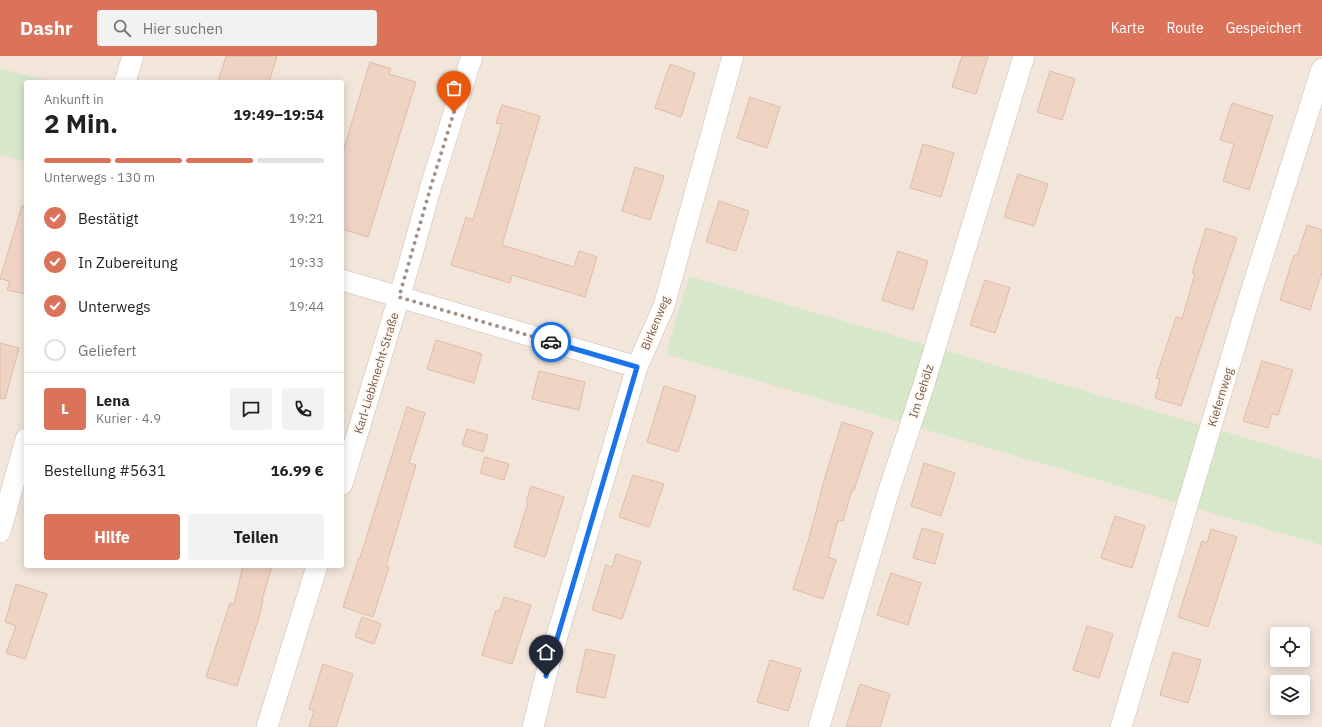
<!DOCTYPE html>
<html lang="de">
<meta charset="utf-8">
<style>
:root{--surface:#fff;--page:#f2f2f2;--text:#202124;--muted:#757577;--line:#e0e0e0;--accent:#db735a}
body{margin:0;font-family:"IBM Plex Sans",sans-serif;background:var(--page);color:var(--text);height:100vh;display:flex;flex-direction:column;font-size:15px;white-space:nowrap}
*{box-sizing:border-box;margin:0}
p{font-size:13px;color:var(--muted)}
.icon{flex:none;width:22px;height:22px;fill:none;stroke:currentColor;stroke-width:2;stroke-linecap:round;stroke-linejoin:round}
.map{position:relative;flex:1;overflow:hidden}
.drawer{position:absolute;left:24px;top:24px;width:320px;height:488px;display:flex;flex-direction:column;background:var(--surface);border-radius:4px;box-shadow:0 2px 10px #0003}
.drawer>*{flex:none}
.tools{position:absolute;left:1270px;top:571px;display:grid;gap:8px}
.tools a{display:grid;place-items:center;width:40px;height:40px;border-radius:4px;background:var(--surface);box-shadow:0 2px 10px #0003;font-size:20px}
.pin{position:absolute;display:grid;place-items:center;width:34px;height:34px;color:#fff;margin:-41px -17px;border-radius:50% 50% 50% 0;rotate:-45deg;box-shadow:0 0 4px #0007}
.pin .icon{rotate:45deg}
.courier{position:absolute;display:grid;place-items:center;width:40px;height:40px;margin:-20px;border:3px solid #1a73e8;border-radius:50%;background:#fff;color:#222;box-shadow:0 1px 5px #0007}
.head em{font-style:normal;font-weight:700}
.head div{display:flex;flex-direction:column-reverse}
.head{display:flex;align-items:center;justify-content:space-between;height:68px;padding:0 20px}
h1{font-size:26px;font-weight:700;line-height:30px}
.bar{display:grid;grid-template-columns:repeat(4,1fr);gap:6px 4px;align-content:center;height:48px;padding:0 20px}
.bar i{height:5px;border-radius:3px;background:var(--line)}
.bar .on{background:var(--accent)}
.bar p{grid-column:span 4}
.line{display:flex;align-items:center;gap:10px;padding:0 20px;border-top:1px solid var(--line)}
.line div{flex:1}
.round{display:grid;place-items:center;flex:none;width:42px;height:42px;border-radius:4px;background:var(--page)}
ol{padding:0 20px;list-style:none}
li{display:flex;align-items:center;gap:12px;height:44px}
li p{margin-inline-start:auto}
li .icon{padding:4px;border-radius:50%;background:var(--accent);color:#fff;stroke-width:4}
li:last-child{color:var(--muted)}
li i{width:22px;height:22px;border:2px solid var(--line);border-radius:50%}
.cta{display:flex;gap:8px;margin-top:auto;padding:8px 20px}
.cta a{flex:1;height:46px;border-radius:4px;background:var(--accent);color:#fff;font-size:16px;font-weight:700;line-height:46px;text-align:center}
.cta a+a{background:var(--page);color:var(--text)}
header{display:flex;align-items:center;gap:24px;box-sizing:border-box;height:56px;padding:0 20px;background:var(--accent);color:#fff}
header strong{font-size:19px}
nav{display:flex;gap:22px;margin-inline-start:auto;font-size:14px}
.search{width:280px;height:36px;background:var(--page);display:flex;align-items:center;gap:10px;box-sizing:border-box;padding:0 14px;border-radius:4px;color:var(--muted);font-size:15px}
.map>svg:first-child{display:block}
.residential{fill:#f2e6da;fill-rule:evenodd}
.green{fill:#d7e8ca}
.building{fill:#efd4c4;stroke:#e0baa6}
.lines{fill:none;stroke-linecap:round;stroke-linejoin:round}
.minor-casing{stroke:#cdbcb1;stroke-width:22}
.minor{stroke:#fff;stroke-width:21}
.done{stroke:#a49186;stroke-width:4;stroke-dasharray:0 7.2}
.route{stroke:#1a73e8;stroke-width:5}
.labels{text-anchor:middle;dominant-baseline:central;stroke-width:4;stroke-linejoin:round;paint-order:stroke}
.street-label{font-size:12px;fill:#755b4f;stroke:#fef8f1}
</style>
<header>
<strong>Dashr</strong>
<div class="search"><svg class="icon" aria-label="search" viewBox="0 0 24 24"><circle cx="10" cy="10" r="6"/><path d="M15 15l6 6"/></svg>Hier suchen</div>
<nav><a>Karte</a><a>Route</a><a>Gespeichert</a></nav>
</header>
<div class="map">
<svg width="1322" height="671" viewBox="0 0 1322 671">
<rect width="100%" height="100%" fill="#fbf4eb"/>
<path class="residential" d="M0 0H1322V671H0ZM26 26H342V510H26ZM1277 578H1303V604H1277ZM1277 626H1303V652H1277Z"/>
<g class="green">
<polygon points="0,12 51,26 26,26 26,106 0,99"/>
<polygon points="689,220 1322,404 1322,489 666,298"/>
</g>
<g class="building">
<polygon points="226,0 277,0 269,26 218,26"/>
<polygon points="962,0 988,0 976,38 952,31"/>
<polygon points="370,6 391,13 389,18 416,26 368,181 342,173 342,99"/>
<polygon points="670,8 695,17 681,61 655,52"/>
<polygon points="1050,15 1075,23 1062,64 1037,56"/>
<polygon points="750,41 780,51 767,92 737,82"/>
<polygon points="1232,47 1273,60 1249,134 1223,125 1234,88 1220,84"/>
<polygon points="502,49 540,60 502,189 574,211 579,195 597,201 585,241 512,219 510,227 451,209 466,161 473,164 502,68 496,67"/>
<polygon points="923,88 954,97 941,141 910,132"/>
<polygon points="635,111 664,120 650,164 622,155"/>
<polygon points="1018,118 1048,128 1034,170 1004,161"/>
<polygon points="719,145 749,155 736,195 706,186"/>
<polygon points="22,150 26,150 26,238 7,234 10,225 0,223"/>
<polygon points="1307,169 1322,174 1322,216 1310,254 1280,244 1294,199 1297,200"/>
<polygon points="1206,172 1237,182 1181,350 1155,342 1160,323 1156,322 1176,261 1182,263 1195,218 1192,217"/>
<polygon points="898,195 928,205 913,254 882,244"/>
<polygon points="985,224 1010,232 995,277 970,269"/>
<polygon points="436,284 482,298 474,327 427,313"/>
<polygon points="0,287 19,292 5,343 0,342"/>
<polygon points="1262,305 1293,314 1278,359 1272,358 1268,372 1243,365"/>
<polygon points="539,315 585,326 579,354 532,343"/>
<polygon points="664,330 696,340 678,396 647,386"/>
<polygon points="407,351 425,357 409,407 416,409 386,510 389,511 373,561 343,551 359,502 360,502"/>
<polygon points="842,366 873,376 854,434 852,434 843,465 838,464 828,501 836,504 823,543 793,533 809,482 824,425"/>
<polygon points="467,373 488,379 483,396 462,389"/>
<polygon points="485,401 509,408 504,424 480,417"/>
<polygon points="924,407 955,417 941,460 911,450"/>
<polygon points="633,419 664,428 649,471 619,461"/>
<polygon points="531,430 564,441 545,501 514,491 528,447 526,446"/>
<polygon points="1115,460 1145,470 1132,512 1101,502"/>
<polygon points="922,472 943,478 935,508 913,502"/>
<polygon points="1211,473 1237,481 1208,571 1178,561 1202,485 1207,487"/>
<polygon points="616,498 641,506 622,563 592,554 606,509 612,511"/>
<polygon points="243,510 272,510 262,544 263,544 259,561 237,630 206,621 230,547 234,548"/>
<polygon points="891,517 921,527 908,569 877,559"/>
<polygon points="16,528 47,538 25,603 6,597 16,570 5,566"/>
<polygon points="504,541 531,549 512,608 482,599 496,554 499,556"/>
<polygon points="362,561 381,568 374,588 355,581"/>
<polygon points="1087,570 1113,578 1099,622 1073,614"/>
<polygon points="586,593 615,599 605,642 576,636"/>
<polygon points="1173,596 1201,604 1188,647 1160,639"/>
<polygon points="770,604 801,613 788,655 757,646"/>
<polygon points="323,608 353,618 336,671 309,671 314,655 309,653"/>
<polygon points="860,628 890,638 880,671 846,671"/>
</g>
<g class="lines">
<defs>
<g id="minor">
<polyline points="125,26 133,0"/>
<polyline points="342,224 637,311"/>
<polyline points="342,428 408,212 431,130 472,0"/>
<polyline points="0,476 26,383"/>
<polyline points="267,671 317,510"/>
<polyline points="533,671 549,607 637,311 664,250 733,0"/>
<polyline points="819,671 889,434 924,328 1024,0"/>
<polyline points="1121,671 1251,236 1322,13"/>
</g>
</defs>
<use href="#minor" class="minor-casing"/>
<use href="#minor" class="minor"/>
</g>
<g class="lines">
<polyline class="done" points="454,56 431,130 399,241 551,286"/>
<polyline class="route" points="546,620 637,311 551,286"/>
</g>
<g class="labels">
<g class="street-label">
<text transform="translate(655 267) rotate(-68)">Birkenweg</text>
<text transform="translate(376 317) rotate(-73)">Karl-Liebknecht-Straße</text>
<text transform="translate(921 335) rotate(-72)">Im Gehölz</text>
<text transform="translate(1220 341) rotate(-73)">Kiefernweg</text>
</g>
</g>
</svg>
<div class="tools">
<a><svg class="icon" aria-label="locate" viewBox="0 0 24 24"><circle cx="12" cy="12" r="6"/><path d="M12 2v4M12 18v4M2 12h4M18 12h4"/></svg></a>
<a><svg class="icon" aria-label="layers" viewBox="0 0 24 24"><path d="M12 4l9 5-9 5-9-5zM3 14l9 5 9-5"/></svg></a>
</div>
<div class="pin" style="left:454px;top:56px;background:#ea580c"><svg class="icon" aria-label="bag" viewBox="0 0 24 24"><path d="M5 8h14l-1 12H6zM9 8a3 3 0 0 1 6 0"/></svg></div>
<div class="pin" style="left:546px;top:620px;background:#1f2937"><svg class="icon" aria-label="home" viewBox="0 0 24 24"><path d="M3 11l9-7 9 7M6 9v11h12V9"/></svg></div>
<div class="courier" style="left:551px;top:286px"><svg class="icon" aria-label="car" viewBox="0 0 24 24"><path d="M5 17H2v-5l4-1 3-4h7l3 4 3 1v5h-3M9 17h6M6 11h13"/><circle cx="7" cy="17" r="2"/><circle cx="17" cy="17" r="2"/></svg></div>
<section class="drawer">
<div class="head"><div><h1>2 Min.</h1><p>Ankunft in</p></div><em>19:49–19:54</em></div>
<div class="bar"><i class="on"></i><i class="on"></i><i class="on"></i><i></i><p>Unterwegs · 130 m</p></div>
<ol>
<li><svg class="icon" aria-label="check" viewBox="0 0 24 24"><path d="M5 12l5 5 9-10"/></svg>Bestätigt<p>19:21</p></li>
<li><svg class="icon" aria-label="check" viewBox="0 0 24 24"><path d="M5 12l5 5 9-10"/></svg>In Zubereitung<p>19:33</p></li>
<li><svg class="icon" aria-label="check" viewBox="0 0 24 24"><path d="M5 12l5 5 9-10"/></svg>Unterwegs<p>19:44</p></li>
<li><i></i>Geliefert</li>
</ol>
<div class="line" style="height:72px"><b class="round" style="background:var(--accent);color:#fff">L</b><div><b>Lena</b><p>Kurier · 4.9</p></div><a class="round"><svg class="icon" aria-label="chat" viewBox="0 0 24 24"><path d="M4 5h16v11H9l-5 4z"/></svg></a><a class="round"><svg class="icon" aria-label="phone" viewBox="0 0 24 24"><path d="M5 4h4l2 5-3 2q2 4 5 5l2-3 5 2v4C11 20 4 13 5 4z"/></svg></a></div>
<div class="line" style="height:52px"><div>Bestellung #5631</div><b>16.99 €</b></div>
<div class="cta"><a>Hilfe</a><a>Teilen</a></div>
</section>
</div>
